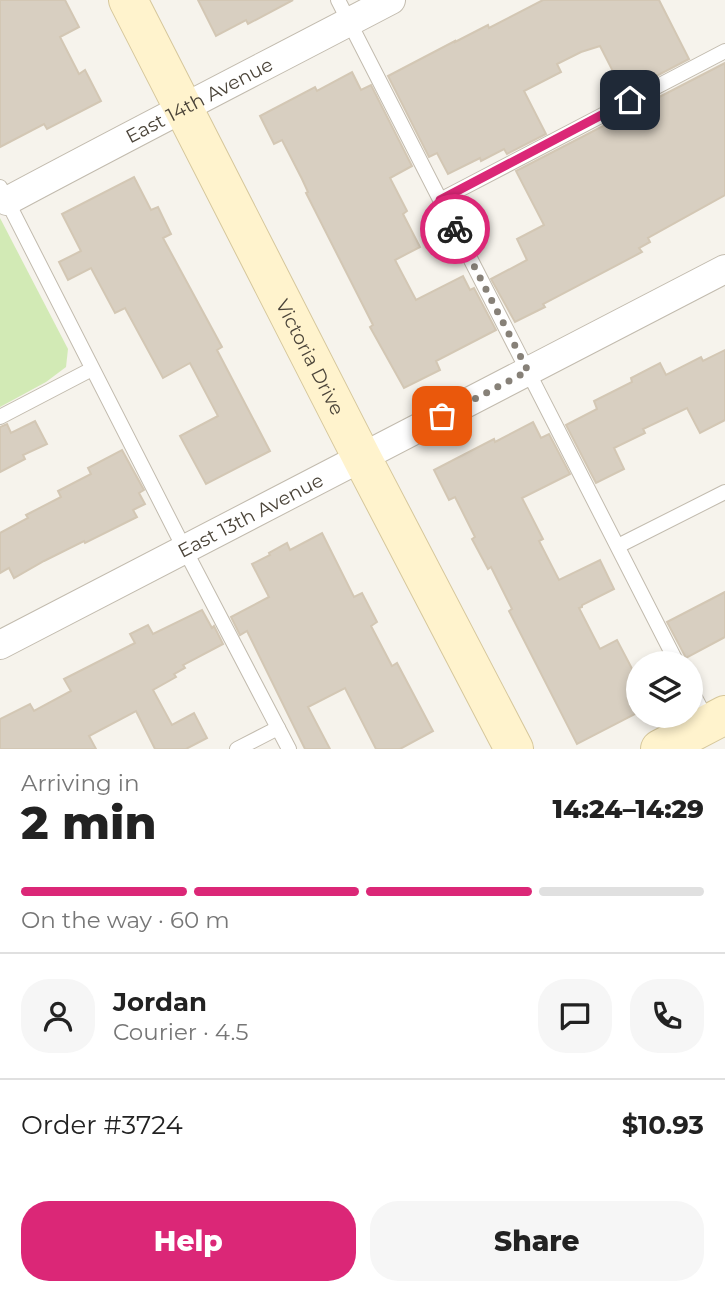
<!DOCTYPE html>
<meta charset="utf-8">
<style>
:root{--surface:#fff;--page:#f6f6f6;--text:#222;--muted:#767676;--line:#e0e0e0;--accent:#db2777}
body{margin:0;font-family:Montserrat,sans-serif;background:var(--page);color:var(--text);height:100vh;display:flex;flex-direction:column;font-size:26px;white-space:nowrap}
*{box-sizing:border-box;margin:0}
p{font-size:23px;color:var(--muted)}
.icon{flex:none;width:38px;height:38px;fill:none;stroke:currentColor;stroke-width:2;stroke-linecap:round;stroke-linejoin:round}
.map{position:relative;height:749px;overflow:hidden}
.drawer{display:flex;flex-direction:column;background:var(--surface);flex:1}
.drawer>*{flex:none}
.tools{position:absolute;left:626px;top:651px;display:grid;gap:14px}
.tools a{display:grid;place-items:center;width:77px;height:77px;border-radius:50%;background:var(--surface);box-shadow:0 4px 10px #0003;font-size:35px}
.pin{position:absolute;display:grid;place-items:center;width:60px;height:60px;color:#fff;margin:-30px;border-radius:14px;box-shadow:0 4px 10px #0006}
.courier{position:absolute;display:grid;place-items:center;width:70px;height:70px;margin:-35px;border:5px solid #db2777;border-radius:50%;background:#fff;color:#222;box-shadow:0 2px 9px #0007}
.head em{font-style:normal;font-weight:800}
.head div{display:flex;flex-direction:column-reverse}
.head{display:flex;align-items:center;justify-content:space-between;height:119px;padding:0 21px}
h1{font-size:46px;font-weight:800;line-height:52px}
.bar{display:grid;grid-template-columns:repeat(4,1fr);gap:10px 7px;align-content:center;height:84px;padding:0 21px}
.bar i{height:9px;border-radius:5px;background:var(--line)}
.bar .active{background:var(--accent)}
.bar p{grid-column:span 4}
.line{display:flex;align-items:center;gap:18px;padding:0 21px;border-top:2px solid var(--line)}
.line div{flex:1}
.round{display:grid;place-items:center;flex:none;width:74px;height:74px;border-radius:28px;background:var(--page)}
.action{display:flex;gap:14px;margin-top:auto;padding:14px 21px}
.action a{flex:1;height:80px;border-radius:28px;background:var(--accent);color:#fff;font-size:28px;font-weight:800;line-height:80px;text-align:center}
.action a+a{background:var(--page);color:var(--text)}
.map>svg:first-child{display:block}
.green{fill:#d2eab5}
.building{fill:#d8cfc1;stroke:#d3c7b4;stroke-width:2}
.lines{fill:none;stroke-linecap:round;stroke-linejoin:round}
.lane-casing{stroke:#c2bbae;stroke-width:16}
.street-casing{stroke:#c2bbae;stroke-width:30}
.secondary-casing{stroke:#d6c79b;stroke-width:40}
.lane{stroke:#fff;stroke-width:14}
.street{stroke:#fff;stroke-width:28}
.secondary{stroke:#fff3cd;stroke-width:38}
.done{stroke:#878178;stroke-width:7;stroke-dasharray:0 12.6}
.route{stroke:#db2777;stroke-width:9}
.labels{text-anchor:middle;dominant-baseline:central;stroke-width:5;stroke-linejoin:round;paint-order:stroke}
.street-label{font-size:19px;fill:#4b4439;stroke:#fff}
</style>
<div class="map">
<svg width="725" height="749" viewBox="0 0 725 749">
<rect width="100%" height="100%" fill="#f6f3ec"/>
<polygon class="green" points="0,218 68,349 66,367 46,382 0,407"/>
<g class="building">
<polygon points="0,0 65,0 79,27 60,37 79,74 85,70 101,101 47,129 44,124 0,147"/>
<polygon points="198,0 293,0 248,24 246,20 216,36"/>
<polygon points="543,0 659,0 689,59 624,93 600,46 581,52 557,64 561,72 524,91 546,134 507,154 504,149 481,161 480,158 448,174 437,153 429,157 388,76 455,41 455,42 488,25 489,28"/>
<polygon points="725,63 725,195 648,238 650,242 639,248 642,252 543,304 545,307 515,322 491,279 527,260 517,239 544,225 516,171"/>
<polygon points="352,72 361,90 371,85 412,166 390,178 407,211 403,214 420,247 395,260 416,300 463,276 470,290 474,288 496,330 436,361 440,370 404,388 370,327 373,325 306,193 308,192 302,179 282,140 274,144 260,116 315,87 317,91"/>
<polygon points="134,177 151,210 158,207 171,234 163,238 222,347 217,350 270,451 206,484 180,436 218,416 190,363 163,378 125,308 115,313 91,268 68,280 59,262 81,251 62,214"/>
<polygon points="725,350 725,420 700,433 687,408 643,429 645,433 614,448 624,469 596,483 566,425 597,409 594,401 632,382 631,378 660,363 666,375 701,357 703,361"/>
<polygon points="35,421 47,444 23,455 25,459 0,472 0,427 7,424 11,433"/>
<polygon points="533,422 541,438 549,434 570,474 522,498 543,539 539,541 559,580 600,560 614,589 582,605 582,607 579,608 600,649 617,640 639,682 639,712 577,744 509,611 512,609 491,567 488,569 472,539 475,537 455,497 449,500 434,470 494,439 495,442"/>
<polygon points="122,450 144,490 139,493 145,504 133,510 137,517 85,543 84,541 44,561 14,578 9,568 0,573 0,533 28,518 26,515 61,497 58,491 91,474 88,468"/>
<polygon points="322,533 354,597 362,593 377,622 371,626 392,666 397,663 433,731 400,749 376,749 345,688 308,707 330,749 305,749 247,631 240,635 231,617 269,597 252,564 270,555 269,553 287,543 290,550"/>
<polygon points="725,592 725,637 686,658 667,622"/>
<polygon points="202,610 212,628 214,626 223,644 183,665 185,668 174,674 176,677 153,690 172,725 194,713 207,738 186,749 155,749 136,711 89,736 96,749 0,749 0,719 30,704 34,711 71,691 64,679 135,643 130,634 148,625 153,634"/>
</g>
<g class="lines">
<defs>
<g id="lane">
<polyline points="338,0 677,663"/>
<polyline points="0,187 185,550 289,749"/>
<polyline points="440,200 725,51"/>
<polyline points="0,417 92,369"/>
<polyline points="618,546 725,492"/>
<polyline points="691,690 708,722"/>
<polyline points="237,749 278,728"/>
</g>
<g id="street">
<path id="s1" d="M7 201C134 133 263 67 391 0"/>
<path id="s2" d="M0 645 725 269"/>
</g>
<g id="secondary">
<path id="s3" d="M128 0 362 458 514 749"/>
<polyline points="660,749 725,715"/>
</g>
</defs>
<use href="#lane" class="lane-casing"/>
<use href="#street" class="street-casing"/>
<use href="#secondary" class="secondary-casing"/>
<use href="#lane" class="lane"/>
<use href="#street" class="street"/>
<use href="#secondary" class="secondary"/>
</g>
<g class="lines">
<polyline class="done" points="442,416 528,371 455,229"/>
<polyline class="route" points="455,229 440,200 630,100"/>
</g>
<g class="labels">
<g class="street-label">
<text stroke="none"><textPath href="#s1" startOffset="217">East 14th Avenue</textPath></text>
<text stroke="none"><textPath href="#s3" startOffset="401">Victoria Drive</textPath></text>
<text stroke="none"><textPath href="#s2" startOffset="282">East 13th Avenue</textPath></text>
</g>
</g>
</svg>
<div class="tools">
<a><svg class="icon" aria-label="layers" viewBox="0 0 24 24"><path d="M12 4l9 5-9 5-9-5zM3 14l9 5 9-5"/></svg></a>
</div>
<div class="pin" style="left:442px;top:416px;background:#ea580c"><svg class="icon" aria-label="bag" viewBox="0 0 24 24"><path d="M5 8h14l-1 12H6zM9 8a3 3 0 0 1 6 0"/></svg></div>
<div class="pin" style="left:630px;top:100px;background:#1f2937"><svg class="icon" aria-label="home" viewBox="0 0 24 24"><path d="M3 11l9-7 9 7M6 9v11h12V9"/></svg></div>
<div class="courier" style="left:455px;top:229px"><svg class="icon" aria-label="bike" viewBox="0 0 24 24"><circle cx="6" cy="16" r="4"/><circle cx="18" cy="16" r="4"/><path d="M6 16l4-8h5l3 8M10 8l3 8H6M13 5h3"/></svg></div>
</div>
<section class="drawer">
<div class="head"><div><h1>2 min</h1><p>Arriving in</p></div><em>14:24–14:29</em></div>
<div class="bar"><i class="active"></i><i class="active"></i><i class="active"></i><i></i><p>On the way · 60 m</p></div>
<div class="line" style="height:126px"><a class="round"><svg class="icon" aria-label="person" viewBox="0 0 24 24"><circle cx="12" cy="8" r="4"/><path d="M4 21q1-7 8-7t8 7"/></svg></a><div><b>Jordan</b><p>Courier · 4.5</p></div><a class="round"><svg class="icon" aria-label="chat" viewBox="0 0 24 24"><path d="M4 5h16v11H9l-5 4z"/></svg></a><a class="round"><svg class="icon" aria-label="phone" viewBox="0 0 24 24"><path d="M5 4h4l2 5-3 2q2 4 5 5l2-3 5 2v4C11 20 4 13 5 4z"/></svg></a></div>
<div class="line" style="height:91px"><div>Order #3724</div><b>$10.93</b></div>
<div class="action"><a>Help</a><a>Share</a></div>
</section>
